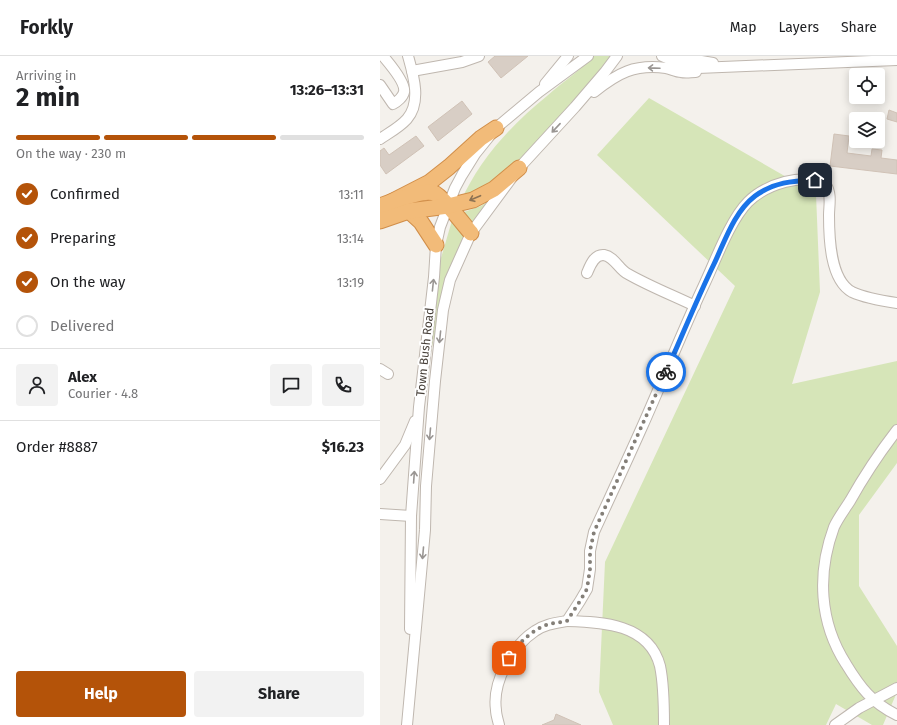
<!DOCTYPE html>
<meta charset="utf-8">
<style>
:root{--surface:#fff;--page:#f2f2f2;--text:#202124;--muted:#757577;--line:#e0e0e0;--accent:#b45309}
body{margin:0;font-family:"Fira Sans",sans-serif;background:var(--page);color:var(--text);height:100vh;display:flex;flex-direction:column;font-size:15px;white-space:nowrap}
*{box-sizing:border-box;margin:0}
p{font-size:13px;color:var(--muted)}
.icon{flex:none;width:22px;height:22px;fill:none;stroke:currentColor;stroke-width:2;stroke-linecap:round;stroke-linejoin:round}
.map{position:relative;flex:1;overflow:hidden}
.side{display:flex;flex-direction:column;background:var(--surface);width:380px}
.side>*{flex:none}
.controls{position:absolute;left:469px;top:12px;display:grid;gap:8px}
.controls a{display:grid;place-items:center;width:36px;height:36px;border-radius:4px;background:var(--surface);box-shadow:0 2px 10px #0003;font-size:20px}
.pin{position:absolute;display:grid;place-items:center;width:34px;height:34px;color:#fff;margin:-17px;border-radius:8px;box-shadow:0 2px 6px #0006}
.courier{position:absolute;display:grid;place-items:center;width:40px;height:40px;margin:-20px;border:3px solid #1a73e8;border-radius:50%;background:#fff;color:#222;box-shadow:0 1px 5px #0007}
.summary em{font-style:normal;font-weight:700}
.summary div{display:flex;flex-direction:column-reverse}
.summary{display:flex;align-items:center;justify-content:space-between;height:68px;padding:0 16px}
h1{font-size:26px;font-weight:700;line-height:30px}
.bar{display:grid;grid-template-columns:repeat(4,1fr);gap:6px 4px;align-content:center;height:48px;padding:0 16px}
.bar i{height:5px;border-radius:3px;background:var(--line)}
.bar .current{background:var(--accent)}
.bar p{grid-column:span 4}
.line{display:flex;align-items:center;gap:10px;padding:0 16px;border-top:1px solid var(--line)}
.line div{flex:1}
.round{display:grid;place-items:center;flex:none;width:42px;height:42px;border-radius:4px;background:var(--page)}
ol{padding:0 16px;list-style:none}
li{display:flex;align-items:center;gap:12px;height:44px}
li p{margin-inline-start:auto}
li .icon{padding:4px;border-radius:50%;background:var(--accent);color:#fff;stroke-width:4}
li:last-child{color:var(--muted)}
li i{width:22px;height:22px;border:2px solid var(--line);border-radius:50%}
.cta{display:flex;gap:8px;margin-top:auto;padding:8px 16px}
.cta a{flex:1;height:46px;border-radius:4px;background:var(--accent);color:#fff;font-size:16px;font-weight:700;line-height:46px;text-align:center}
.cta a+a{background:var(--page);color:var(--text)}
header{display:flex;align-items:center;gap:24px;box-sizing:border-box;height:56px;padding:0 20px;background:var(--surface);border-bottom:1px solid var(--line)}
header strong{font-size:19px}
nav{display:flex;gap:22px;margin-inline-start:auto;font-size:14px}
main{display:flex;flex:1;min-height:0}
.map>svg:first-child{display:block}
.green{fill:#d6e5b8}
.building{fill:#d8cec5;stroke:#d0c2b6}
.lines{fill:none;stroke-linecap:round;stroke-linejoin:round}
.minor-casing{stroke:#bfb7af;stroke-width:12}
.highway-casing{stroke:#d18e49;stroke-width:17}
.minor{stroke:#fff;stroke-width:10}
.highway{stroke:#f2bb79;stroke-width:15}
.oneway{stroke:#9a9693}
.oneway2{stroke:#8c7253}
.done{stroke:#847f78;stroke-width:4;stroke-dasharray:0 7.2}
.route{stroke:#1a73e8;stroke-width:5}
.labels{text-anchor:middle;dominant-baseline:central;stroke-width:4;stroke-linejoin:round;paint-order:stroke}
.street-label{font-size:12px;fill:#48413a;stroke:#fff}
</style>
<header>
<strong>Forkly</strong>
<nav><a>Map</a><a>Layers</a><a>Share</a></nav>
</header>
<main>
<section class="side">
<div class="summary"><div><h1>2 min</h1><p>Arriving in</p></div><em>13:26–13:31</em></div>
<div class="bar"><i class="current"></i><i class="current"></i><i class="current"></i><i></i><p>On the way · 230 m</p></div>
<ol>
<li><svg class="icon" aria-label="check" viewBox="0 0 24 24"><path d="M5 12l5 5 9-10"/></svg>Confirmed<p>13:11</p></li>
<li><svg class="icon" aria-label="check" viewBox="0 0 24 24"><path d="M5 12l5 5 9-10"/></svg>Preparing<p>13:14</p></li>
<li><svg class="icon" aria-label="check" viewBox="0 0 24 24"><path d="M5 12l5 5 9-10"/></svg>On the way<p>13:19</p></li>
<li><i></i>Delivered</li>
</ol>
<div class="line" style="height:72px"><a class="round"><svg class="icon" aria-label="person" viewBox="0 0 24 24"><circle cx="12" cy="8" r="4"/><path d="M4 21q1-7 8-7t8 7"/></svg></a><div><b>Alex</b><p>Courier · 4.8</p></div><a class="round"><svg class="icon" aria-label="chat" viewBox="0 0 24 24"><path d="M4 5h16v11H9l-5 4z"/></svg></a><a class="round"><svg class="icon" aria-label="phone" viewBox="0 0 24 24"><path d="M5 4h4l2 5-3 2q2 4 5 5l2-3 5 2v4C11 20 4 13 5 4z"/></svg></a></div>
<div class="line" style="height:52px"><div>Order #8887</div><b>$16.23</b></div>
<div class="cta"><a>Help</a><a>Share</a></div>
</section>
<div class="map">
<svg width="517" height="669" viewBox="0 0 517 669">
<rect width="100%" height="100%" fill="#f4f1ec"/>
<g class="green">
<path d="M214 0H233L121 127 80 147C99 104 131 69 167 40 182 26 200 15 214 0Z"/>
<polygon points="269,42 436,138 440,236 412,328 517,305 517,407 479,459 479,530 517,590 517,636 503,669 492,669 456,648 446,669 233,669 219,636 225,506 355,230 217,99"/>
<polygon points="120,136 94,171 81,157 101,150"/>
<polygon points="73,161 87,177 57,269 50,300 57,223 61,202"/>
</g>
<g class="building">
<polygon points="115,0 148,0 121,22 108,6"/>
<polygon points="82,45 92,58 58,85 48,71"/>
<polygon points="509,54 517,57 517,66 507,63"/>
<polygon points="454,78 469,80 467,97 491,100 492,93 502,94 501,102 517,104 517,118 450,110"/>
<polygon points="36,80 44,90 6,118 0,109 0,95 4,92 9,99"/>
<polygon points="176,658 201,669 162,669 174,664"/>
</g>
<g class="lines">
<defs>
<g id="minor">
<polyline points="282,0 300,8 318,12 517,4"/>
<polyline points="298,0 310,3 333,7"/>
<polyline points="32,15 82,6 99,0"/>
<polyline points="165,28 188,0"/>
<path d="M0 29 13 48C17 46 23 41 24 36 26 27 9 7 3 0"/>
<path d="M214 36C238 17 254 8 286 12 291 13 296 16 301 16 306 17 311 16 316 16"/>
<path d="M0 83C9 77 20 71 27 63 42 46 33 18 28 0"/>
<path d="M207 217C210 210 214 198 224 199 235 201 239 214 248 218 269 230 292 239 315 250"/>
<polyline points="0,313 8,318"/>
<path d="M517 374C500 396 484 420 470 445 465 453 458 462 454 471 437 517 439 566 466 608 480 631 492 647 517 659"/>
<polyline points="0,423 25,389 35,365"/>
<polyline points="0,458 31,460"/>
<path d="M187 565C223 566 269 568 280 610 284 629 284 650 284 669"/>
<polyline points="30,573 31,460 39,351 54,221 56,189 60,171 75,132 82,119 95,98 116,72 159,36 208,0"/>
<polyline points="27,669 45,474 46,430 55,325 63,254 70,224 91,177 139,112 195,51 225,16 237,0"/>
<path d="M119 669C118 664 116 659 116 654 112 626 132 590 155 575 165 568 176 567 187 565L200 545 207 533 210 513V495L214 476C230 441 246 407 262 371 283 324 302 276 324 229 335 206 350 164 368 146 385 129 424 115 446 129 452 138 449 150 449 159 449 182 450 224 472 236 485 242 503 245 517 247"/>
<polyline points="455,669 479,652 517,632"/>
</g>
<g id="highway">
<polyline points="11,146 50,126 69,111 101,82 116,72"/>
<path d="M0 150C11 146 43 133 54 137 61 139 85 170 91 177"/>
<polyline points="29,155 41,166 56,189"/>
<polyline points="0,165 29,155 68,150 93,144 114,133 139,112"/>
</g>
</defs>
<use href="#minor" class="minor-casing"/>
<use href="#highway" class="highway-casing"/>
<use href="#minor" class="minor"/>
<use href="#highway" class="highway"/>
</g>
<defs><path id="oneway-shaft" d="M-6 0H5M1.5-3L5.5 0L1.5 3" fill="none" stroke-width="1.6" stroke-linecap="round" stroke-linejoin="round"/></defs>
<g class="oneway">
<use href="#oneway-shaft" transform="translate(274 12) rotate(-178)"/>
<use href="#oneway-shaft" transform="translate(176 72) rotate(133)"/>
<use href="#oneway-shaft" transform="translate(53 229) rotate(-84)"/>
<use href="#oneway-shaft" transform="translate(60 281) rotate(96)"/>
<use href="#oneway-shaft" transform="translate(50 378) rotate(95)"/>
<use href="#oneway-shaft" transform="translate(34 421) rotate(-86)"/>
<use href="#oneway-shaft" transform="translate(43 497) rotate(95)"/>
</g>
<use class="oneway2" href="#oneway-shaft" transform="translate(95 142) rotate(157)"/>
<g class="lines">
<path class="done" d="M129 602C137 588 153 573 169 568 175 567 181 566 187 565L200 545 207 533 210 513V495L214 476 286 316"/>
<path class="route" d="M286 316C302 280 317 243 334 208 345 185 354 156 375 140 394 126 412 125 435 124"/>
</g>
<g class="labels">
<g class="street-label">
<text transform="translate(45 296) rotate(-84)">Town Bush Road</text>
</g>
</g>
</svg>
<div class="controls">
<a><svg class="icon" aria-label="locate" viewBox="0 0 24 24"><circle cx="12" cy="12" r="6"/><path d="M12 2v4M12 18v4M2 12h4M18 12h4"/></svg></a>
<a><svg class="icon" aria-label="layers" viewBox="0 0 24 24"><path d="M12 4l9 5-9 5-9-5zM3 14l9 5 9-5"/></svg></a>
</div>
<div class="pin" style="left:129px;top:602px;background:#ea580c"><svg class="icon" aria-label="bag" viewBox="0 0 24 24"><path d="M5 8h14l-1 12H6zM9 8a3 3 0 0 1 6 0"/></svg></div>
<div class="pin" style="left:435px;top:124px;background:#1f2937"><svg class="icon" aria-label="home" viewBox="0 0 24 24"><path d="M3 11l9-7 9 7M6 9v11h12V9"/></svg></div>
<div class="courier" style="left:286px;top:316px"><svg class="icon" aria-label="bike" viewBox="0 0 24 24"><circle cx="6" cy="16" r="4"/><circle cx="18" cy="16" r="4"/><path d="M6 16l4-8h5l3 8M10 8l3 8H6M13 5h3"/></svg></div>
</div>
</main>
